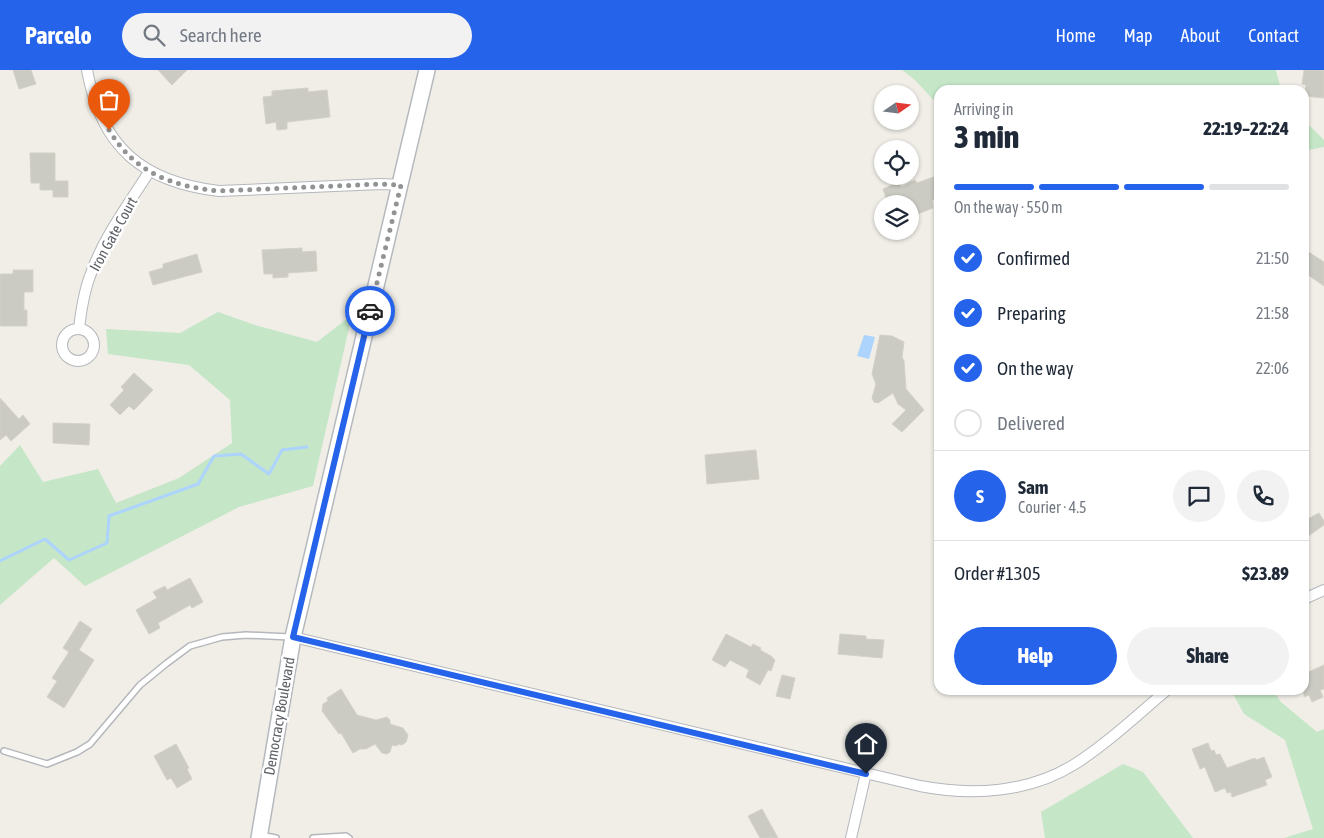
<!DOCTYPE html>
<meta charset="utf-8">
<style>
:root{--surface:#fff;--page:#f2f2f3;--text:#1f2937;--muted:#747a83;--line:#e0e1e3;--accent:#2563eb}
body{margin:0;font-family:"Asap Condensed",sans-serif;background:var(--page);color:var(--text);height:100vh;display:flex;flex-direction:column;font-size:19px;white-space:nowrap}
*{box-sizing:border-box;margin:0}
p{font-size:16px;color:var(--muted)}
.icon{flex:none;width:28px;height:28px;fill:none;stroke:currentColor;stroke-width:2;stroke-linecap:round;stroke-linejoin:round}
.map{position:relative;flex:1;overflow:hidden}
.drawer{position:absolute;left:934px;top:15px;width:375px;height:610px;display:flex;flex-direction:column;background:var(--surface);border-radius:15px;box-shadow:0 1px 4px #0004}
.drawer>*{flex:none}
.needle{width:32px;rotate:76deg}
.tools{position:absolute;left:874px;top:15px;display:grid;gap:10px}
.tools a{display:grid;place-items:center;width:45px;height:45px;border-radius:50%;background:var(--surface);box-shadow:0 1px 4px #0004;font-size:25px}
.pin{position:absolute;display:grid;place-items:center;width:42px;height:42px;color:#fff;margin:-51px -21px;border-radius:50% 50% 50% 0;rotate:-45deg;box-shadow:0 0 5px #0007}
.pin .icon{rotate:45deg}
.courier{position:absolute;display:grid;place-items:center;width:50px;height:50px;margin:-25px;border:4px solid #2563eb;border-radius:50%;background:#fff;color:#222;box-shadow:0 1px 6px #0007}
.overview em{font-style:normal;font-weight:800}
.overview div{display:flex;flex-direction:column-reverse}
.overview{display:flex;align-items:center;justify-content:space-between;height:85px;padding:0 20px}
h1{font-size:32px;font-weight:800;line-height:38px}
.bar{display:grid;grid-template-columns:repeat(4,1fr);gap:8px 5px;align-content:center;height:60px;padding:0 20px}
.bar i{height:6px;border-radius:4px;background:var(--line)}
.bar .active{background:var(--accent)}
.bar p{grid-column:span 4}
.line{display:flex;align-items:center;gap:12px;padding:0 20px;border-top:1px solid var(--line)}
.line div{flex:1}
.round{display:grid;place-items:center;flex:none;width:52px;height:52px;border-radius:26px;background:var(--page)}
ol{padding:0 20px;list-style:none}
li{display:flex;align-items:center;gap:15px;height:55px}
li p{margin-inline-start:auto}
li .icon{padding:5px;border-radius:50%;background:var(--accent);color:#fff;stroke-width:4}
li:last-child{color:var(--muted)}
li i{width:28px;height:28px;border:2px solid var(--line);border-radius:50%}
.action{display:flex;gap:10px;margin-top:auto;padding:10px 20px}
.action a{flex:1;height:58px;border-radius:30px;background:var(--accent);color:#fff;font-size:20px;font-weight:800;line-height:58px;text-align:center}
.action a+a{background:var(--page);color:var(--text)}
header{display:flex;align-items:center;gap:30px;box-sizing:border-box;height:70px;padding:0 25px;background:var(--accent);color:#fff}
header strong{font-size:24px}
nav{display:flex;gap:28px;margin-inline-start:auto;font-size:18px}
.search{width:350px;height:45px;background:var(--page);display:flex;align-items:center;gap:12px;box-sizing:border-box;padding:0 18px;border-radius:28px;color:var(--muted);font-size:19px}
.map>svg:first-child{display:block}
.green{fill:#c5e6c7}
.water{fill:#acd4fc}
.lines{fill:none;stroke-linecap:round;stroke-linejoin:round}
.stream{stroke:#acd4fc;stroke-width:3}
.building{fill:#cbcac3;stroke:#d5d1c5}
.service-casing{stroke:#b4b7bb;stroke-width:8}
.minor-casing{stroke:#b4b7bb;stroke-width:12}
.secondary-casing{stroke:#b5b9be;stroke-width:18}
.service{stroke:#fff;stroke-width:5}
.minor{stroke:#fff;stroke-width:10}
.secondary{stroke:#fff;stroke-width:15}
.done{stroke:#919394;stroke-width:5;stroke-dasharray:0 9}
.route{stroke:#2563eb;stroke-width:6}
.labels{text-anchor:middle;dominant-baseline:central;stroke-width:5;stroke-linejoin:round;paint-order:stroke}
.street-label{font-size:15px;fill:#5e6267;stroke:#fff}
</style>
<header>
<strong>Parcelo</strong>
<div class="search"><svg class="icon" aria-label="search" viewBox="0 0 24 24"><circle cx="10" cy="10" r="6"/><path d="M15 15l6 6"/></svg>Search here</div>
<nav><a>Home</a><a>Map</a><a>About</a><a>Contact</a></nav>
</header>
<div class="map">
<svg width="1324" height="768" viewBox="0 0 1324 768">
<rect width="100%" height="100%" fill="#f0eee7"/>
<g class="green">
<polygon points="902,0 1276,0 1281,20 939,20 939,36 915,10"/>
<polygon points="1304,50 1324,70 1324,77 1304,81"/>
<polygon points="218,242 255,255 317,272 352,245 313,416 239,437 85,516 54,488 0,535 0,396 20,375 43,412 98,399 116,433 179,408 232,373 230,330 189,295 108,284 106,259 180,263"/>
<polygon points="1231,620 1273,620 1281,632 1317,662 1324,659 1324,768 1284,768 1313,759 1285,670 1244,644"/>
<polygon points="1123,694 1143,702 1193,768 1045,768 1041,742"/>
</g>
<polygon class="water" points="864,265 875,267 869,289 857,286"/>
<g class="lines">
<polyline class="stream" points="0,491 45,469 69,490 107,473 109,446 198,414 214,386 241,384 269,404 282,380 307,377"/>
</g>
<g class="building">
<polygon points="13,0 31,0 36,14 19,19"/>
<polygon points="158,0 187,0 172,15"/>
<polygon points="1304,0 1324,0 1324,28 1305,26 1306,15 1302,14"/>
<polygon points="308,18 308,22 327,20 330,47 287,52 287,59 277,60 276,52 266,54 263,27 272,26 272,21"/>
<polygon points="30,83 55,83 55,111 68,111 68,127 53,127 53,120 40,120 40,113 31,113"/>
<polygon points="939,105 939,128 932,130 933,138 910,147 910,134 888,134 883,119 899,112 901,117 915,110 917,113"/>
<polygon points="302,178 302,182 316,181 317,201 288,203 288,207 273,208 273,204 264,204 262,180"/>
<polygon points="1304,179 1324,192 1324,216 1304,202"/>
<polygon points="197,184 202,202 153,215 149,202 163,198 163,194"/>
<polygon points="13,200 33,200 33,222 24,222 24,240 27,240 27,256 0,256 0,204 13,204"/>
<polygon points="880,265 892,266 904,272 902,287 904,291 906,319 924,340 902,362 892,354 906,340 898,334 893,323 878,333 874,332 872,328 876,314 872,304"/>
<polygon points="134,303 153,320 134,340 129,336 120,345 110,335 124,320 121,317"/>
<polygon points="0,328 19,349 23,345 30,354 11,371 6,365 0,370"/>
<polygon points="53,353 90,354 89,375 53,373"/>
<polygon points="756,380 759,409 707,414 705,385"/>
<polygon points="1319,443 1324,451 1324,455 1304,469 1304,451"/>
<polygon points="190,508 203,532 192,538 190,535 158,553 160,558 149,564 136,540 157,528 153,522 165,516 167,520"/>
<polygon points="80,551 92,559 79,580 94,590 64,638 47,627 57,611 52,608 69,582 63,578"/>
<polygon points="726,564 751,577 753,574 761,578 760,580 771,586 775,590 771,601 768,600 760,615 746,607 749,600 730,590 725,597 712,590"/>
<polygon points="840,564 866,566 866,569 884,570 882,588 838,584"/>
<polygon points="1324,595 1324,619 1320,620 1323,627 1312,632 1309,625 1304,627 1304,604"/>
<polygon points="782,605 795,608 790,629 776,626"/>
<polygon points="341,619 357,645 376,650 387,647 390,650 390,654 403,658 408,665 406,672 402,675 398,674 397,676 392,675 390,682 387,684 382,683 375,674 366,679 360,679 353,683 341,663 339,664 322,641 323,634 328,631 327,628"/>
<polygon points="1208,673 1211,681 1214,680 1216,685 1220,684 1227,698 1255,688 1256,690 1264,687 1272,707 1265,710 1267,715 1232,727 1231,722 1227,723 1225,718 1215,722 1205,697 1200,699 1192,679"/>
<polygon points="176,674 189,698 187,699 192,709 177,718 171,708 167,710 154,686"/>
<polygon points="762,739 778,768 760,768 748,746"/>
</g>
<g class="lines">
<defs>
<g id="service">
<polyline points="4,681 47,694 77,682 90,674 140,615 167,593 190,576 222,567 246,565 290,567"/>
<polyline points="260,765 276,768"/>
<polyline points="313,768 346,766 349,768"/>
</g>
<g id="minor">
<path d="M87 0C101 77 142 112 219 121L381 114 401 115"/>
<circle cx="78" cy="275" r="16"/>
<path d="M79 259C81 241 84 222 90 206 103 168 128 135 149 102"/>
<polyline points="1304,529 1324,520"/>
<path d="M293 567 920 716C972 726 1029 723 1075 694 1108 673 1137 645 1167 620"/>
<polyline points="851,768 866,703"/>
</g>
<polyline id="secondary" points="259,768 293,567 427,0"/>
</defs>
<use href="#service" class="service-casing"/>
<use href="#minor" class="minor-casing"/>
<use href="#secondary" class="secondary-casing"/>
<use href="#service" class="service"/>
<use href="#minor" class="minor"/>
<use href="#secondary" class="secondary"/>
</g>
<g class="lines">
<path class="done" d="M109 60C135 103 171 116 219 121L381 114 401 115 370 241"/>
<polyline class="route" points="370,241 293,567 866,704"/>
</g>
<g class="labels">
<g class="street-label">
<text transform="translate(113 164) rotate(-61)">Iron Gate Court</text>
<text transform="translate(279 646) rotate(-80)">Democracy Boulevard</text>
</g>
</g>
</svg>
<div class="tools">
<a><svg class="needle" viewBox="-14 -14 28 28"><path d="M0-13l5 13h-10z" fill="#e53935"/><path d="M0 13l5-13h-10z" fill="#747a83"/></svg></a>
<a><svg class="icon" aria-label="locate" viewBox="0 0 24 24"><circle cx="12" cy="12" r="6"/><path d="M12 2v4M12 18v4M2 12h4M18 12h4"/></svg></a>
<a><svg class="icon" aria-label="layers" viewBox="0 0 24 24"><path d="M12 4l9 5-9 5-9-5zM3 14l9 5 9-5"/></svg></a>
</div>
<div class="pin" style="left:109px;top:60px;background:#ea580c"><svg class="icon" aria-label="bag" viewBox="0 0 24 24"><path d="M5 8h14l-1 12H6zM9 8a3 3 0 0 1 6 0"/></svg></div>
<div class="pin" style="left:866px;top:704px;background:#1f2937"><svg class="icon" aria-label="home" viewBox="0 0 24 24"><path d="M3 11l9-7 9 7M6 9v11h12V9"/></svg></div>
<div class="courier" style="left:370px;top:241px"><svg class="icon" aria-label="car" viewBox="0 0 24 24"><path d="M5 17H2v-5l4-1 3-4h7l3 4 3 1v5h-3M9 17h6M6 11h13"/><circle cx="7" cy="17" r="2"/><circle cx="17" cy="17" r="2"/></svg></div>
<section class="drawer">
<div class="overview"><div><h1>3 min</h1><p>Arriving in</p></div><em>22:19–22:24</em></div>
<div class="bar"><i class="active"></i><i class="active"></i><i class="active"></i><i></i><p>On the way · 550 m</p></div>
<ol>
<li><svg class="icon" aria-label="check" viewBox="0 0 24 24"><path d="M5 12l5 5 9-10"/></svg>Confirmed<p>21:50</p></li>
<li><svg class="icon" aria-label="check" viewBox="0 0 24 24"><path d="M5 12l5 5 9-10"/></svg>Preparing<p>21:58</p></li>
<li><svg class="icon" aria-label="check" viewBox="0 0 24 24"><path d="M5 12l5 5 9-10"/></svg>On the way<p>22:06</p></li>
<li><i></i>Delivered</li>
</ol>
<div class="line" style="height:90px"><b class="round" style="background:var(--accent);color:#fff">S</b><div><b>Sam</b><p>Courier · 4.5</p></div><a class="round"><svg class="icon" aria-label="chat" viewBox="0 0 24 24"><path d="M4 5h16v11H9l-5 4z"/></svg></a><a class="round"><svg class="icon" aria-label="phone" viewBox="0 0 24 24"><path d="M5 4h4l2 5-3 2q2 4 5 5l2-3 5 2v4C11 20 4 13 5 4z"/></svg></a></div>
<div class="line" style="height:65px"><div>Order #1305</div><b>$23.89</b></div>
<div class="action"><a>Help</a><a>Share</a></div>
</section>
</div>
